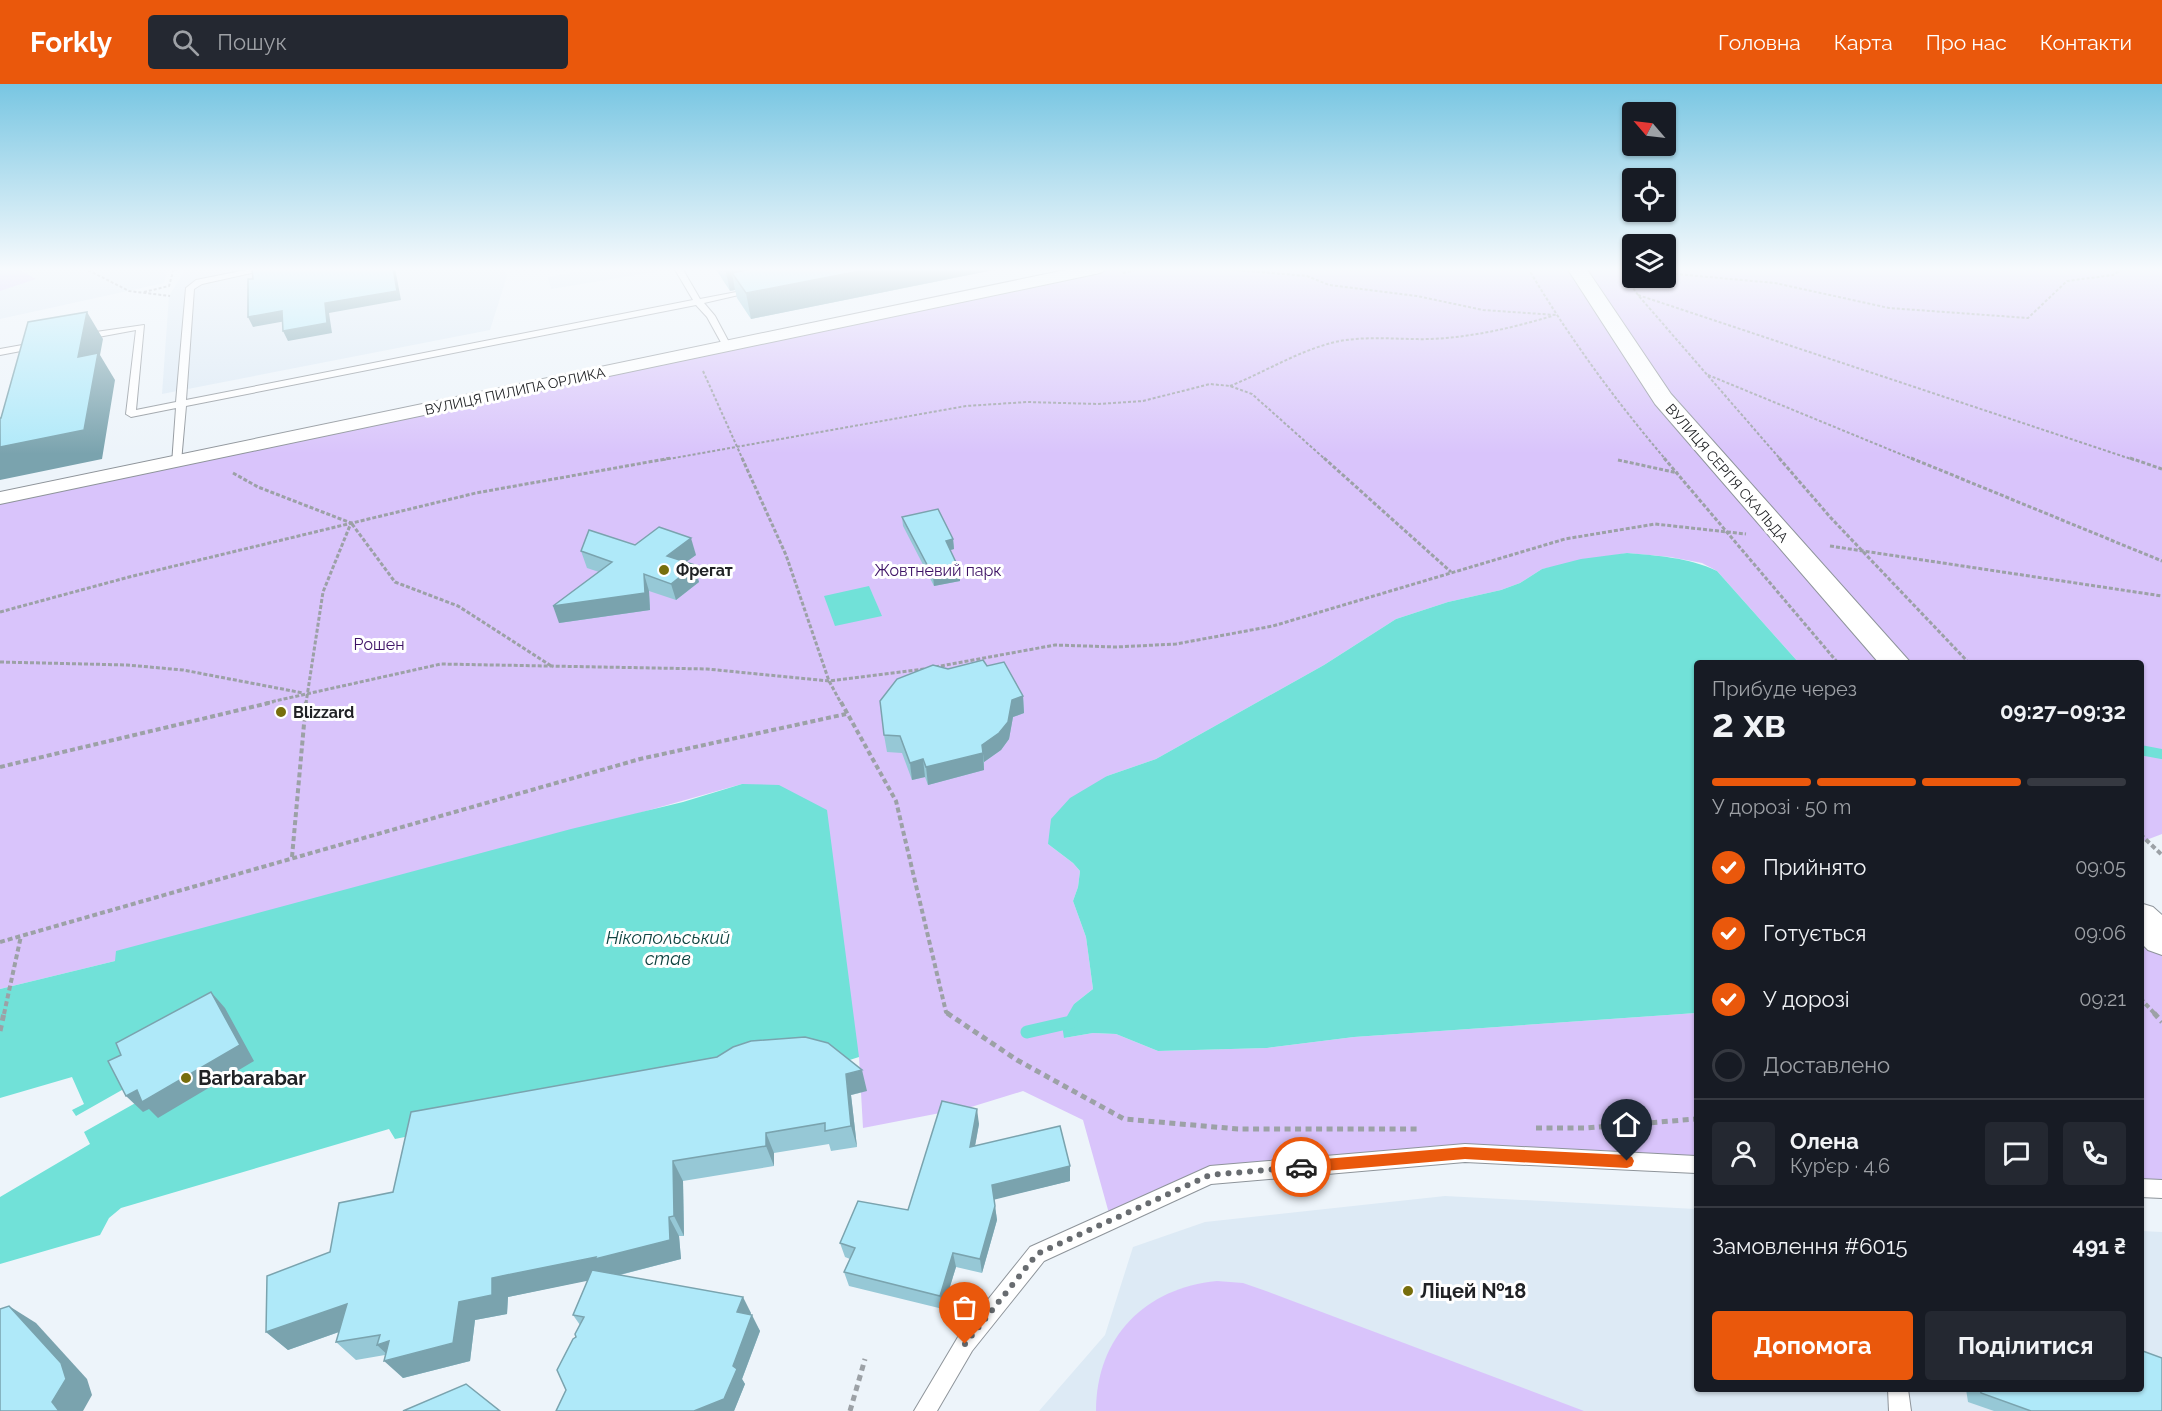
<!DOCTYPE html>
<html lang="uk">
<meta charset="utf-8">
<style>
:root{--surface:#171b24;--page:#242831;--text:#f1f3f6;--muted:#9ea1a6;--line:#363941;--accent:#ea580c}
body{margin:0;font-family:Raleway,sans-serif;background:var(--page);color:var(--text);height:100vh;display:flex;flex-direction:column;font-size:22px;white-space:nowrap}
*{box-sizing:border-box;margin:0}
p{font-size:20px;color:var(--muted)}
.icon{flex:none;width:33px;height:33px;fill:none;stroke:currentColor;stroke-width:2;stroke-linecap:round;stroke-linejoin:round}
.map{position:relative;flex:1;overflow:hidden}
.details{position:absolute;left:1694px;top:576px;width:450px;height:732px;display:flex;flex-direction:column;background:var(--surface);border-radius:6px;box-shadow:0 2px 4px #0004}
.details>*{flex:none}
.needle{width:39px;rotate:298deg}
.tools{position:absolute;left:1622px;top:18px;display:grid;gap:12px}
.tools a{display:grid;place-items:center;width:54px;height:54px;border-radius:6px;background:var(--surface);box-shadow:0 2px 4px #0004;font-size:30px}
.pin{position:absolute;display:grid;place-items:center;width:51px;height:51px;color:#fff;margin:-62px -26px;border-radius:50% 50% 50% 0;rotate:-45deg;box-shadow:0 0 6px #0007}
.pin .icon{rotate:45deg}
.courier{position:absolute;display:grid;place-items:center;width:60px;height:60px;margin:-30px;border:4px solid #ea580c;border-radius:50%;background:#fff;color:#222;box-shadow:0 2px 8px #0007}
.summary em{font-style:normal;font-weight:700}
.summary div{display:flex;flex-direction:column-reverse}
.summary{display:flex;align-items:center;justify-content:space-between;height:102px;padding:0 18px}
h1{font-size:39px;font-weight:700;line-height:45px}
.bar{display:grid;grid-template-columns:repeat(4,1fr);gap:9px 6px;align-content:center;height:72px;padding:0 18px}
.bar i{height:8px;border-radius:4px;background:var(--line)}
.bar .active{background:var(--accent)}
.bar p{grid-column:span 4}
.line{display:flex;align-items:center;gap:15px;padding:0 18px;border-top:2px solid var(--line)}
.line div{flex:1}
.round{display:grid;place-items:center;flex:none;width:63px;height:63px;border-radius:6px;background:var(--page)}
ol{padding:0 18px;list-style:none}
li{display:flex;align-items:center;gap:18px;height:66px}
li p{margin-inline-start:auto}
li .icon{padding:6px;border-radius:50%;background:var(--accent);color:#fff;stroke-width:4}
li:last-child{color:var(--muted)}
li i{width:33px;height:33px;border:3px solid var(--line);border-radius:50%}
.primary-button{display:flex;gap:12px;margin-top:auto;padding:12px 18px}
.primary-button a{flex:1;height:69px;border-radius:6px;background:var(--accent);color:#fff;font-size:24px;font-weight:700;line-height:69px;text-align:center}
.primary-button a+a{background:var(--page);color:var(--text)}
header{display:flex;align-items:center;gap:36px;box-sizing:border-box;height:84px;padding:0 30px;background:var(--accent);color:#fff}
header strong{font-size:28px}
nav{display:flex;gap:33px;margin-inline-start:auto;font-size:21px}
.search{width:420px;height:54px;background:var(--page);display:flex;align-items:center;gap:15px;box-sizing:border-box;padding:0 21px;border-radius:6px;color:var(--muted);font-size:22px}
.map>svg:first-child{display:block}
.built{fill:#ddeaf5}
.green{fill:#d9c4fb}
.water{fill:#71e1d8}
.lines{fill:none;stroke-linecap:round;stroke-linejoin:round}
.stream-far1{stroke:#71e1d8;stroke-width:10}
.stream{stroke:#71e1d8;stroke-width:13}
.service-casing{stroke:#8e949a;stroke-width:2}
.minor-casing{stroke:#8e949a;stroke-width:2}
.secondary-casing{stroke:#8e949a;stroke-width:2}
.path-far3{stroke:#9ca1a6;stroke-width:2;stroke-dasharray:3 2;stroke-linecap:butt}
.path-far2{stroke:#9ca1a6;stroke-width:3;stroke-dasharray:4 2;stroke-linecap:butt}
.path-far1{stroke:#9ca1a6;stroke-width:4;stroke-dasharray:5 3;stroke-linecap:butt}
.path{stroke:#9ca1a6;stroke-width:5;stroke-dasharray:6 4.5;stroke-linecap:butt}
.service{fill:#fff;fill-rule:evenodd}
.minor{fill:#fff;fill-rule:evenodd}
.secondary{fill:#fff;fill-rule:evenodd}
.wall{fill:#96c8d6}
.shaded-wall{fill:#7aa3ae}
.building{fill:#afe9f9;stroke:#7aa3ae;stroke-width:1.5}
.route{fill:#ea580c}
.done{stroke:#686c70;stroke-width:6;stroke-dasharray:0 10.8}
.poi-dot{fill:#776e0c;stroke:#fff;stroke-width:2}
.labels{text-anchor:middle;dominant-baseline:central;stroke-width:6;stroke-linejoin:round;paint-order:stroke}
.far-street-label{font-size:14px;fill:#202225;stroke:#fff}
.poi-label{font-size:16px;font-weight:bold;fill:#202225;stroke:#fff;text-anchor:start}
.park-label{font-size:16px;fill:#3d1265;stroke:#fff}
.water-label{font-size:18px;font-style:italic;fill:#0f4340;stroke:#fff}
.near-poi-label{font-size:20px;font-weight:bold;fill:#202225;stroke:#fff;text-anchor:start}
</style>
<header>
<strong>Forkly</strong>
<div class="search"><svg class="icon" aria-label="search" viewBox="0 0 24 24"><circle cx="10" cy="10" r="6"/><path d="M15 15l6 6"/></svg>Пошук</div>
<nav><a>Головна</a><a>Карта</a><a>Про нас</a><a>Контакти</a></nav>
</header>
<div class="map">
<svg width="2162" height="1327" viewBox="0 0 2162 1327">
<rect width="100%" height="100%" fill="#edf4fa"/>
<g class="built">
<polygon points="0,184 168,184 164,199 0,235"/>
<polygon points="191,184 503,184 507,192 490,246 162,310 169,212 185,186"/>
<polygon points="598,184 666,184 667,186 551,205 548,193"/>
<polygon points="1445,1112 1696,1125 1696,1305 2140,1305 2141,1147 2162,1148 2162,1327 1039,1327 1105,1251 1133,1163 1205,1138"/>
</g>
<g class="green">
<polygon points="0,184 16,184 36,195 0,207"/>
<polygon points="1098,184 1632,184 1632,194 1665,194 1665,184 2162,184 2162,750 2141,758 2140,579 1799,579 1717,487 1702,479 1670,473 1627,469 1542,485 1520,499 1501,506 1448,518 1396,535 1324,581 1156,675 1107,692 1048,760 1073,779 1080,787 1078,803 1073,817 1086,853 1093,905 1074,920 1064,954 1093,949 1116,950 1158,967 1267,964 1354,953 1696,929 1696,1080 1465,1066 1208,1087 1110,1133 1083,1036 1023,1007 971,1023 863,1044 859,973 742,700 115,877 0,905 0,411"/>
<polygon points="2140,834 2162,856 2162,1101 2141,1100"/>
<path d="M1217 1197 1243 1199 1266 1207 1584 1327H1096C1096 1253 1145 1204 1217 1197Z"/>
</g>
<g class="water">
<path d="M1627 469C1658 472 1688 473 1717 487L1799 579H1696V929L1354 953 1267 964 1158 967 1116 950 1093 949 1064 954 1062 941 1074 920 1093 905 1086 853 1073 817 1078 803 1080 787 1073 779 1048 760 1051 735 1070 714 1107 692 1156 675 1324 581 1396 535 1448 518 1501 506 1520 499 1542 485 1581 475Z"/>
<polygon points="869,502 882,532 835,542 824,512"/>
<polygon points="742,700 779,701 827,726 859,973 834,981 513,1031 395,1055 389,1045 121,1124 109,1134 100,1151 0,1180 0,1113 90,1060 84,1048 139,1017 129,1002 76,1032 72,1026 84,1020 72,993 0,1014 0,905 115,877 116,867 571,745 683,718"/>
</g>
<g class="lines">
<polyline class="stream-far1" points="2140,666 2162,670"/>
<polyline class="stream" points="1027,948 1071,938"/>
<defs>
<g id="service">
<polygon points="256,184 274,184 202,200 194,205 186,316 693,216 674,184 682,184 700,215 752,205 756,207 704,219 715,232 731,262 727,265 723,262 707,233 696,221 186,322 181,378 176,381 172,380 176,324 131,333 126,330 136,246 82,256 78,253 82,250 144,241 136,326 176,318 186,204 196,196"/>
<polygon points="39,258 42,259 42,263 0,271 0,265"/>
<polygon points="1465,1060 1696,1072 1696,1089 1465,1078 1211,1100 1044,1177 972,1267 937,1327 914,1327 958,1253 1030,1163 1210,1082"/>
<polygon points="2140,1095 2162,1096 2162,1114 2140,1113"/>
<polygon points="1888,1305 1908,1305 1911,1327 1889,1327"/>
</g>
<polygon id="minor" points="1075,184 1108,184 1100,189 0,420 0,408"/>
<g id="secondary">
<polygon points="1567,184 1586,184 1671,310 1911,579 1879,579 1655,320"/>
<polygon points="2140,819 2153,823 2162,831 2162,871 2148,866 2140,858"/>
</g>
</defs>
<use href="#service" class="service-casing"/>
<use href="#minor" class="minor-casing"/>
<use href="#secondary" class="secondary-casing"/>
<g class="path-far3">
<polyline points="84,184 129,207 170,212"/>
<polyline points="1212,184 1307,192 1329,201 1417,212 1483,226 1556,231"/>
<path d="M1528 184C1568 252 1615 316 1666 376"/>
<polyline points="1619,184 1638,211 1781,376"/>
<polyline points="1621,186 1632,187"/>
<polyline points="1123,189 1143,184"/>
<polyline points="1665,189 1775,199 1889,224 2028,234 2067,197 2113,191 2124,184"/>
<polyline points="144,208 169,202 174,184"/>
<polyline points="1638,211 2134,376"/>
<polyline points="703,287 743,376"/>
<polyline points="1708,291 1915,376"/>
<path d="M1230 302C1265 288 1298 267 1335 258 1367 251 1399 256 1431 255 1473 253 1512 244 1552 232"/>
<polyline points="663,376 966,322 1027,318 1098,320 1143,317 1210,300 1230,302 1252,310 1326,376"/>
</g>
<g class="path-far2">
<polyline points="742,374 786,471 829,597 841,619"/>
<polyline points="1324,374 1451,488"/>
<polyline points="1664,374 1838,579"/>
<polyline points="1779,374 1831,434 1969,579"/>
<polyline points="1911,374 2162,477"/>
<polyline points="2130,374 2162,385"/>
<polyline points="1618,376 1678,389"/>
<polyline points="233,389 258,403 351,439 323,508 306,619"/>
<polyline points="352,440 395,498 458,522 553,583"/>
<polyline points="1830,462 2162,512"/>
<polyline points="0,528 129,493 476,409 671,374"/>
<polyline points="0,578 127,581 183,586 303,609"/>
<polyline points="935,583 1055,561 1116,563 1176,560 1273,542 1565,455 1655,440 1746,450"/>
<polyline points="266,619 441,580 707,585 829,597 925,585"/>
</g>
<g class="path-far1">
<polyline points="841,618 896,717 946,928 950,930"/>
<polyline points="0,683 273,618"/>
<polyline points="2140,750 2162,771"/>
<polyline points="292,773 306,618"/>
<polyline points="0,858 640,675 846,630"/>
<polyline points="2140,914 2155,930"/>
<polyline points="4,930 21,852"/>
</g>
<g class="path">
<polyline points="947,929 1017,976 1124,1035 1238,1045 1420,1045"/>
<polyline points="2154,929 2162,938"/>
<polyline points="0,947 4,929"/>
<polyline points="1536,1044 1586,1044 1696,1035"/>
<polyline points="850,1327 865,1275"/>
</g>
<use href="#service" class="service"/>
<use href="#minor" class="minor"/>
<use href="#secondary" class="secondary"/>
</g>
<g class="wall">
<polygon points="715,184 1003,184 751,235 737,214 735,206 730,207"/>
<polygon points="902,433 953,455 954,465 950,466 960,497 934,502 903,442"/>
<polygon points="581,467 696,471 686,478 699,498 676,516 649,507 650,526 559,539 599,488 587,484"/>
<polygon points="948,585 1023,612 1024,629 1013,633 1009,655 1001,666 984,678 984,686 928,701 925,693 912,696 902,669 887,668 884,651"/>
<polygon points="867,1007 851,1011 857,1063 831,1067 829,1060 774,1069 774,1082 683,1097 684,1152 679,1152 681,1175 620,1191 751,1229 750,1231 760,1247 742,1295 745,1300 734,1327 556,1327 566,1306 576,1253 580,1241 573,1231 588,1196 508,1213 507,1230 475,1236 470,1277 403,1294 385,1271 356,1276 336,1258 339,1248 288,1266 266,1248 330,1168 393,1108"/>
<polygon points="979,1040 975,1062 1070,1082 1070,1097 994,1115 997,1136 982,1189 956,1183 943,1225 849,1202 844,1188 850,1175 845,1173 840,1159 908,1126"/>
<polygon points="1966,1305 2140,1305 2162,1327 1994,1327 1968,1318"/>
</g>
<g class="shaded-wall">
<polygon points="393,184 395,184 401,216 329,229 332,249 288,257 283,247 325,219"/>
<polygon points="725,184 840,184 732,189 735,206 730,207"/>
<polygon points="875,184 1003,184 751,235 746,209"/>
<polygon points="282,227 286,237 253,243 248,233"/>
<polygon points="87,228 103,255 100,271 115,296 102,375 0,396 0,363 78,273"/>
<polygon points="691,454 696,471 672,488 667,472"/>
<polygon points="953,455 954,465 947,467 946,457"/>
<polygon points="695,481 699,498 676,516 671,500"/>
<polygon points="960,487 960,497 934,502 933,492"/>
<polygon points="644,490 649,507 650,526 559,539 553,522"/>
<polygon points="1023,612 1024,629 1013,633 1009,655 1001,666 984,678 982,661 1012,616"/>
<polygon points="983,669 984,686 928,701 926,683"/>
<polygon points="923,675 925,693 912,696 910,679"/>
<polygon points="211,908 225,924 254,977 158,1034 149,1025 143,1028 126,1012"/>
<polygon points="862,986 867,1007 851,1011 857,1063 851,1042 846,990"/>
<polygon points="977,1025 979,1040 972,1078 970,1063"/>
<polygon points="766,1049 774,1069 774,1082 766,1062"/>
<polygon points="673,1077 683,1097 684,1152 674,1132"/>
<polygon points="1070,1082 1070,1097 993,1116 992,1101"/>
<polygon points="995,1122 997,1136 982,1189 980,1175"/>
<polygon points="669,1133 679,1152 681,1175 607,1194 606,1193 508,1213 507,1230 475,1236 470,1277 403,1294 384,1277 392,1275 377,1261 459,1218 492,1194"/>
<polygon points="953,1169 956,1183 943,1225 940,1212"/>
<polygon points="743,1213 751,1229 745,1245 737,1228"/>
<polygon points="347,1220 367,1238 288,1266 266,1248"/>
<polygon points="9,1222 36,1239 87,1295 92,1311 83,1327 59,1327 52,1318"/>
<polygon points="752,1231 760,1247 742,1295 745,1300 734,1327 694,1327 733,1282"/>
</g>
<g class="building">
<polygon points="258,184 393,184 397,207 325,219 327,239 283,247 282,227 248,233 248,195 253,195 252,185"/>
<polygon points="755,184 875,184 746,209 732,189"/>
<polygon points="87,228 78,273 98,269 84,346 0,363 0,334 1,334 28,238"/>
<polygon points="938,425 953,455 946,457 960,487 933,492 902,433"/>
<polygon points="659,443 691,454 667,472 695,481 671,500 644,490 645,509 553,522 612,478 581,467 589,446 635,461"/>
<polygon points="983,576 987,582 1004,578 1023,612 1012,616 1008,638 999,649 982,661 983,669 926,683 923,675 910,679 900,652 884,651 880,617 897,595 933,581 948,585"/>
<polygon points="211,908 240,961 142,1018 137,1006 126,1012 108,977 121,971 116,959"/>
<polygon points="805,953 828,959 862,986 846,990 851,1042 825,1047 825,1039 766,1049 766,1062 673,1077 674,1132 669,1133 670,1156 595,1175 596,1173 492,1194 492,1211 459,1218 453,1259 384,1277 389,1257 377,1261 380,1251 336,1258 347,1220 266,1248 267,1192 330,1168 339,1119 393,1108 411,1028 717,973 733,963 751,957"/>
<polygon points="942,1017 977,1025 970,1063 1060,1042 1070,1082 992,1101 995,1122 980,1175 953,1169 940,1212 844,1188 855,1164 840,1159 858,1117 908,1126"/>
<polygon points="592,1186 743,1213 737,1228 752,1231 733,1282 737,1285 724,1315 694,1327 556,1327 566,1306 557,1286 573,1255 576,1253 575,1250 584,1233 573,1231"/>
<polygon points="9,1222 61,1279 66,1295 52,1318 59,1327 0,1327 0,1225"/>
<polygon points="2140,1266 2162,1274 2162,1327 2031,1327 1981,1309 1980,1305 2140,1305"/>
<polygon points="466,1300 500,1327 403,1327"/>
</g>
<linearGradient id="sky" x2="0" y2="1"><stop stop-color="#78c6e2"/><stop offset="0.5" stop-color="#f7fafd"/><stop offset="1" stop-color="#f7fafd" stop-opacity="0"/></linearGradient>
<rect width="2162" height="370" fill="url(#sky)"/>
<polygon class="route" points="1465,1063 1627,1071 1632,1073 1634,1077 1632,1082 1627,1084 1465,1075 1301,1089 1296,1088 1294,1083 1296,1079 1301,1077"/>
<g class="lines">
<polyline class="done" points="965,1260 1037,1170 1210,1091 1301,1083"/>
</g>
<g class="poi-dot">
<circle cx="664" cy="486" r="6"/>
<circle cx="281" cy="628" r="6"/>
<circle cx="186" cy="994" r="6"/>
<circle cx="1408" cy="1207" r="6"/>
</g>
<g class="labels">
<g class="far-street-label">
<text transform="translate(515 307) rotate(-12)">ВУЛИЦЯ ПИЛИПА ОРЛИКА</text>
<text transform="translate(1727 389) rotate(49)">ВУЛИЦЯ СЕРГІЯ СКАЛЬДА</text>
</g>
<g class="poi-label">
<text x="676" y="486">Фрегат</text>
<text x="293" y="628">Blizzard</text>
</g>
<g class="park-label">
<text x="938" y="486">Жовтневий парк</text>
<text x="379" y="560">Рошен</text>
</g>
<g class="water-label">
<text x="668" y="853">Нікопольський<tspan x="668" dy="21">став</tspan></text>
</g>
<g class="near-poi-label">
<text x="198" y="994">Barbarabar</text>
<text x="1420" y="1207">Ліцей №18</text>
</g>
</g>
</svg>
<div class="tools">
<a><svg class="needle" viewBox="-14 -14 28 28"><path d="M0-13l5 13h-10z" fill="#e53935"/><path d="M0 13l5-13h-10z" fill="#9ea1a6"/></svg></a>
<a><svg class="icon" aria-label="locate" viewBox="0 0 24 24"><circle cx="12" cy="12" r="6"/><path d="M12 2v4M12 18v4M2 12h4M18 12h4"/></svg></a>
<a><svg class="icon" aria-label="layers" viewBox="0 0 24 24"><path d="M12 4l9 5-9 5-9-5zM3 14l9 5 9-5"/></svg></a>
</div>
<div class="pin" style="left:965px;top:1260px;background:#ea580c"><svg class="icon" aria-label="bag" viewBox="0 0 24 24"><path d="M5 8h14l-1 12H6zM9 8a3 3 0 0 1 6 0"/></svg></div>
<div class="pin" style="left:1627px;top:1077px;background:#1f2937"><svg class="icon" aria-label="home" viewBox="0 0 24 24"><path d="M3 11l9-7 9 7M6 9v11h12V9"/></svg></div>
<div class="courier" style="left:1301px;top:1083px"><svg class="icon" aria-label="car" viewBox="0 0 24 24"><path d="M5 17H2v-5l4-1 3-4h7l3 4 3 1v5h-3M9 17h6M6 11h13"/><circle cx="7" cy="17" r="2"/><circle cx="17" cy="17" r="2"/></svg></div>
<section class="details">
<div class="summary"><div><h1>2 хв</h1><p>Прибуде через</p></div><em>09:27–09:32</em></div>
<div class="bar"><i class="active"></i><i class="active"></i><i class="active"></i><i></i><p>У дорозі · 50 m</p></div>
<ol>
<li><svg class="icon" aria-label="check" viewBox="0 0 24 24"><path d="M5 12l5 5 9-10"/></svg>Прийнято<p>09:05</p></li>
<li><svg class="icon" aria-label="check" viewBox="0 0 24 24"><path d="M5 12l5 5 9-10"/></svg>Готується<p>09:06</p></li>
<li><svg class="icon" aria-label="check" viewBox="0 0 24 24"><path d="M5 12l5 5 9-10"/></svg>У дорозі<p>09:21</p></li>
<li><i></i>Доставлено</li>
</ol>
<div class="line" style="height:108px"><a class="round"><svg class="icon" aria-label="person" viewBox="0 0 24 24"><circle cx="12" cy="8" r="4"/><path d="M4 21q1-7 8-7t8 7"/></svg></a><div><b>Олена</b><p>Кур’єр · 4.6</p></div><a class="round"><svg class="icon" aria-label="chat" viewBox="0 0 24 24"><path d="M4 5h16v11H9l-5 4z"/></svg></a><a class="round"><svg class="icon" aria-label="phone" viewBox="0 0 24 24"><path d="M5 4h4l2 5-3 2q2 4 5 5l2-3 5 2v4C11 20 4 13 5 4z"/></svg></a></div>
<div class="line" style="height:78px"><div>Замовлення #6015</div><b>491 ₴</b></div>
<div class="primary-button"><a>Допомога</a><a>Поділитися</a></div>
</section>
</div>
